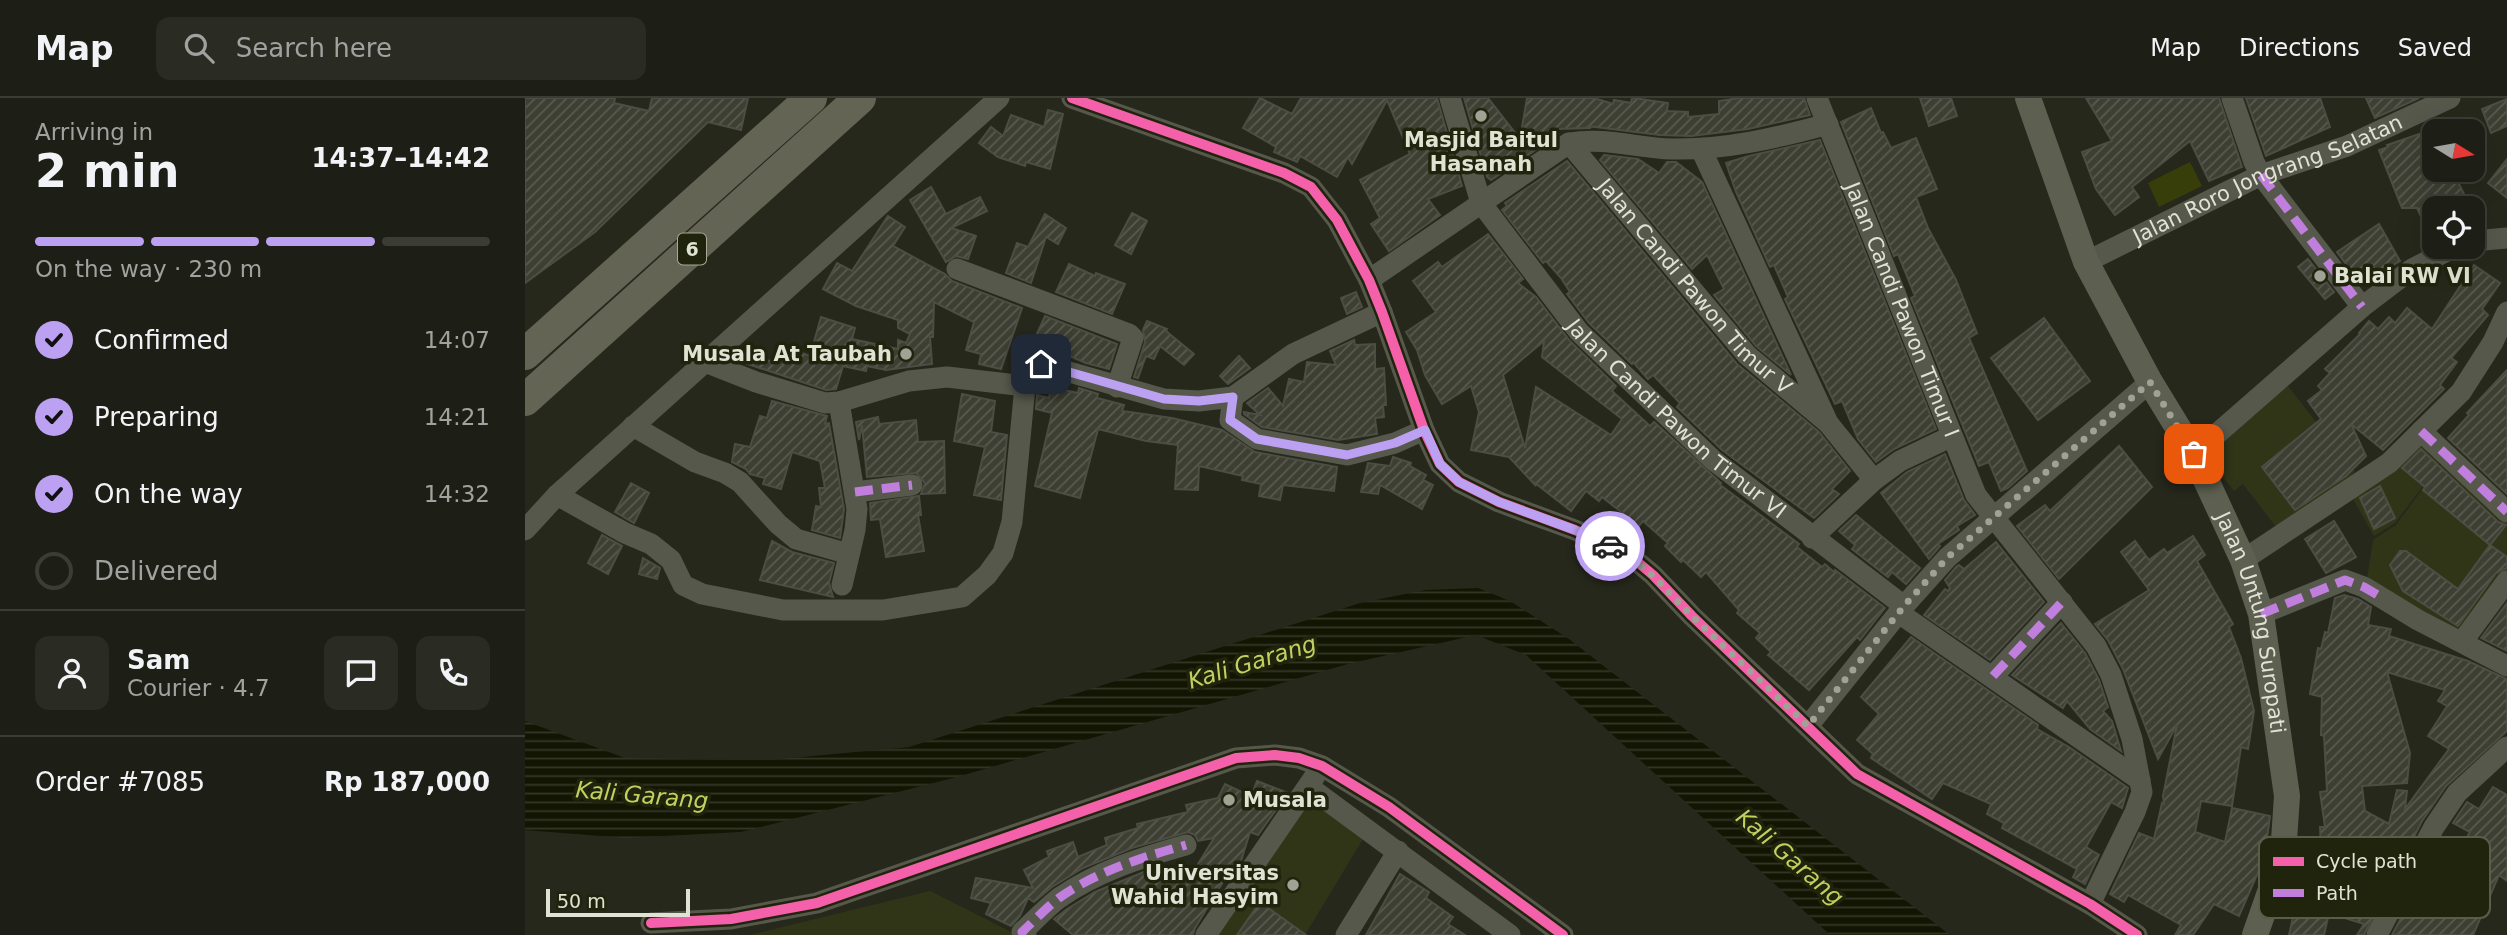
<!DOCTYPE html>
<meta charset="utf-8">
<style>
:root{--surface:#1d1e15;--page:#2a2b22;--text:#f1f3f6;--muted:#a0a2a0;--line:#3b3c34;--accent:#bca0f2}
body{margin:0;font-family:"DejaVu Sans",sans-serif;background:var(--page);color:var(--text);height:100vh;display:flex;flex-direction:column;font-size:26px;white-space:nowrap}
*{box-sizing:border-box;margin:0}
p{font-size:23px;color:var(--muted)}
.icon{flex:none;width:38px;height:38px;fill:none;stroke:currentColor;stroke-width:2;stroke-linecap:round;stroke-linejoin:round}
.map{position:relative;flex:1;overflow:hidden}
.details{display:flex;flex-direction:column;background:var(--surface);width:525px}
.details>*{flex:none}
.needle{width:46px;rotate:101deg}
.fabs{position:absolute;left:1897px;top:21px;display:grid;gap:14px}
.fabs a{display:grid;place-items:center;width:63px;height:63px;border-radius:14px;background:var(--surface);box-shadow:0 7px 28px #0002,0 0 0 2px var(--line);font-size:35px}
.scale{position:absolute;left:21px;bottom:18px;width:144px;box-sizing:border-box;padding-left:7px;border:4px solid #e0e3d4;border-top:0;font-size:19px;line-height:24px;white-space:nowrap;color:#e0e3d4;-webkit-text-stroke:5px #21240c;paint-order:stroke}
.pin{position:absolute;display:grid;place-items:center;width:60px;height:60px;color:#fff;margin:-30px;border-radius:14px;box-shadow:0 4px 10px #0006}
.courier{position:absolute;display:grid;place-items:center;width:70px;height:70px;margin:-35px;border:5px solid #bca0f2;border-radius:50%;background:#fff;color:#222;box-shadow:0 2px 9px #0007}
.overview em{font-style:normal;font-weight:700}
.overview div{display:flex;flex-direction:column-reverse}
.overview{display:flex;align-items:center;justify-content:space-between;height:119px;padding:0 35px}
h1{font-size:46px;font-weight:700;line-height:52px}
.bar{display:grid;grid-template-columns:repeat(4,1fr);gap:10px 7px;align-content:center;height:84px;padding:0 35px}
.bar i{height:9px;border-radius:5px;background:var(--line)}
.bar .current{background:var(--accent)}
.bar p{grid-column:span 4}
.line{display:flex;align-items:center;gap:18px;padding:0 35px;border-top:2px solid var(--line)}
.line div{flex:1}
.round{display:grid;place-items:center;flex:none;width:74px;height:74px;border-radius:14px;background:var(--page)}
ol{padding:0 35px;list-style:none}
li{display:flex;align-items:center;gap:21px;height:77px}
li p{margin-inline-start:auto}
li .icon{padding:7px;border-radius:50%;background:var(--accent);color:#111;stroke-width:4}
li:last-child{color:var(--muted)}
li i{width:38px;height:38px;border:4px solid var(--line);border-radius:50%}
header{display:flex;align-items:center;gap:42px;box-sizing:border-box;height:98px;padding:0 35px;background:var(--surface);border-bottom:2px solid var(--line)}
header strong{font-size:33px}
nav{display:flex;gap:38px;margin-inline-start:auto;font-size:24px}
.search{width:490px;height:63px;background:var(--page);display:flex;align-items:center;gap:18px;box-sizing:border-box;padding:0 24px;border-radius:14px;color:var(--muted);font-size:26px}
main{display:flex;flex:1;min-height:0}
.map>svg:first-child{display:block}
.built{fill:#313518}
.pitch{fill:#383e0a}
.water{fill:url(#water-rules)}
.building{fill:url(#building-hatch);stroke:#4c4e43;stroke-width:2;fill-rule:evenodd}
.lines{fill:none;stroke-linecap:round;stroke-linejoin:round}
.minor{stroke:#57584c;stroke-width:21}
.major{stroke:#5d5f50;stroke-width:26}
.highway{stroke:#636454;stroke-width:32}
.quiet{stroke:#c07fdc;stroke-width:9;stroke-dasharray:18 9;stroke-linecap:butt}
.cycleway-casing{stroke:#21240c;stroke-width:15}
.cycleway{stroke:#f560ab;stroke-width:10}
.done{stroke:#9fa294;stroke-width:7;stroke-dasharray:0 12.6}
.route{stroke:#bca0f2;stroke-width:9}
.poi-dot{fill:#9fa294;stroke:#21240c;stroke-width:2.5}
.labels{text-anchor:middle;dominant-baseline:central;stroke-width:7;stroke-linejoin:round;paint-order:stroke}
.shield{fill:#21240c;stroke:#a7aa98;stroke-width:2}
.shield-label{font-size:19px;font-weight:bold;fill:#e0e3d4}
.poi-label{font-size:21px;font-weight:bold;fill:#e0e3d4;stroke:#21240c;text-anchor:start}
.street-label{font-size:21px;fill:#e0e3d4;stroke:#21240c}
.water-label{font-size:23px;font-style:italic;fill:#c2d05f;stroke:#21240c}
.key{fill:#21240c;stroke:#5a5d48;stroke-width:2}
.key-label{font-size:19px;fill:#e0e3d4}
</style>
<header>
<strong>Map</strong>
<div class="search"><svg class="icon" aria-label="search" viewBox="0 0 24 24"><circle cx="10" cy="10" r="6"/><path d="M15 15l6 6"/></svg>Search here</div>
<nav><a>Map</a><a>Directions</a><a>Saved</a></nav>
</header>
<main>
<section class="details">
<div class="overview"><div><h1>2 min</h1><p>Arriving in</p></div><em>14:37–14:42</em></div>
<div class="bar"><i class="current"></i><i class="current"></i><i class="current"></i><i></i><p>On the way · 230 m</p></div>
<ol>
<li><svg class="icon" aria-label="check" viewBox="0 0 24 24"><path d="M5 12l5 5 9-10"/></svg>Confirmed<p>14:07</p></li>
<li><svg class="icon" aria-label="check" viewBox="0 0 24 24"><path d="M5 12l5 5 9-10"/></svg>Preparing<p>14:21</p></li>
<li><svg class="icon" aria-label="check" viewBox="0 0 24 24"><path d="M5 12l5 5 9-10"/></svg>On the way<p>14:32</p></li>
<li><i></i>Delivered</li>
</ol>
<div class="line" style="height:126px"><a class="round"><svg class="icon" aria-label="person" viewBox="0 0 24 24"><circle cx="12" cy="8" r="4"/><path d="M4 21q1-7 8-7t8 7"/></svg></a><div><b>Sam</b><p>Courier · 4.7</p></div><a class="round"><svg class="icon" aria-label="chat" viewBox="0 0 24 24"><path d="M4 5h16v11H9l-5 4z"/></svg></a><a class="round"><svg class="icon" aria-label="phone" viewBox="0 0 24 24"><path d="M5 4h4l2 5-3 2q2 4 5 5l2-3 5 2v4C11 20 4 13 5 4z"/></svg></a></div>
<div class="line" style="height:91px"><div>Order #7085</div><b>Rp 187,000</b></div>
</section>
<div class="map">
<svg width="1982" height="837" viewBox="0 0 1982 837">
<defs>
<pattern id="water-rules" width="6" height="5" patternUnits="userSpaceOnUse" patternTransform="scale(1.75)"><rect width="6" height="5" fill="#131503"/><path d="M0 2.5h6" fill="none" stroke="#353727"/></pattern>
<pattern id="building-hatch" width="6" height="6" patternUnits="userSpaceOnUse" patternTransform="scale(1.75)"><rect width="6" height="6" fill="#3d3f33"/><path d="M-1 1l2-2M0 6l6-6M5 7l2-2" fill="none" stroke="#595b50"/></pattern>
</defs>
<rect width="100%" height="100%" fill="#27281c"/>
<g class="built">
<polygon points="1763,288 1830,374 1755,434 1718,386 1709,393 1679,355"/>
<polygon points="1897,339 1920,359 1870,425 1849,438 1827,399"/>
<polygon points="1919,362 1982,415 1982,481 1941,536 1909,520 1842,481 1848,442 1871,427"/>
<polygon points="785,697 841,736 780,837 691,837"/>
<polygon points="405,793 492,837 225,837"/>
</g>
<polygon class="pitch" points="1665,64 1677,88 1634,109 1623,85"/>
<polygon class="water" points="953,490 985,503 1044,541 1425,837 1305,837 1001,557 951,537 823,566 432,679 216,734 100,740 0,732 0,623 100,660 245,662 384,649 835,505 900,492"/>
<g class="building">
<polygon points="0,0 90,0 89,5 124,13 127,0 223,0 216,32 183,24 70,134 0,185"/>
<polygon points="735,0 767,16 776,0 912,0 937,88 903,101 915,117 864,153 846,126 855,120 835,82 885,56 862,2 827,66 823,59 812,79 775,58 772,64 749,54 751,49 718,30"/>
<polygon points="939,0 963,0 995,41 1002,0 1069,0 1088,6 1089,2 1106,5 1107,0 1109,0 1143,5 1142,13 1163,14 1163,19 1194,16 1194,3 1214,0 1279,0 1285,17 1223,31 1166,38 1135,37 1062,28 1066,30 1031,31 1034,36 966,82 962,79"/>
<polygon points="1395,0 1426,0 1432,18 1404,28"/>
<polygon points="1561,0 1694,0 1717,69 1684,83 1665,43 1607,89 1614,99 1590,117 1571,91 1557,54 1587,43"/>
<polygon points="1721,0 1795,0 1805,29 1741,58"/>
<polygon points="1841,0 1894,0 1850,20"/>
<polygon points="1982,1 1982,28 1966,35 1957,11"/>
<polygon points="1346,10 1356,35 1358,34 1366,50 1391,40 1412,91 1391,99 1403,130 1431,182 1444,215 1452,235 1444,240 1502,373 1483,390 1476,393 1464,364 1454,368 1386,200 1390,198 1373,156 1369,158 1316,24"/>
<polygon points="523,12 538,16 525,71 501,64 500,68 473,59 454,45 466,29 478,38 486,17 519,29"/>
<polygon points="1909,31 1909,72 1927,72 1946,110 1909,110 1909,145 1892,110 1877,110 1854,52 1863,49 1862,47"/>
<polygon points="1295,42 1411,331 1369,351 1351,364 1333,341 1317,303 1310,306 1260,201 1263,199 1249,167 1245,169 1211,94 1201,65 1224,58"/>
<polygon points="1079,57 1113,61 1134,75 1142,64 1151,64 1177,84 1266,277 1231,248 1189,197 1199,191 1182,157 1167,171 1075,62"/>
<polygon points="1982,61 1982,100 1963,85"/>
<polygon points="1042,63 1212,266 1294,334 1325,373 1307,391 1314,396 1289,420 1197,352 1152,309 1155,305 1128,277 1123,281 1108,264 1107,266 1064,225 1042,196 1045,194 1036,180 1021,163 1018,165 977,112 982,108 980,105"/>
<polygon points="406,89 421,116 455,99 462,113 426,130 451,138 443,161 431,158 421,164 385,102"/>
<polygon points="607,115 622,123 606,156 590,147"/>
<polygon points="520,116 541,130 533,146 521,139 506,185 481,175 492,145 503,149"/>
<polygon points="363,118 380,129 368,148 420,176 427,183 497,210 476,271 454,266 456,256 441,252 449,224 409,204 408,239 405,239 407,266 361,272 342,268 341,273 318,268 311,291 301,292 217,264 219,256 252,265 257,248 285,258 296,219 330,230 327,241 373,251 373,242 381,245 385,236 373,230 373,222 331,208 298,191 312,165 327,173"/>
<polygon points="1854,126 1875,163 1853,176 1847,166 1830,178 1812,154"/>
<path d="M963 136 998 181 993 185 1011 199 1045 243 1091 288 1087 293 1125 328 1129 324 1196 385 1194 386 1274 446 1272 449 1297 469 1300 466 1309 474 1310 472 1360 510 1335 542 1332 539 1284 592 1243 557 1246 554 1231 540 1235 535 1212 515 1214 512 1181 474 1176 479 1158 462 1156 464 1140 448 1143 445 1118 423 1114 428 1077 399 1074 403 1061 393 1046 413 1010 385 1011 388 984 359 946 352 954 314 946 288 917 306 900 277 892 252 881 234 911 214 888 183 913 164 917 169ZM1019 243 1017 259 1097 321 1086 337 1011 289 1000 350 978 277Z"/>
<polygon points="1783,161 1809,194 1800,201 1773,169"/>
<polygon points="544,166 570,178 571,175 600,186 587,216 531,194"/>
<polygon points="1949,167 1975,185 1957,211 1963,217 1926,260 1932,264 1915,287 1919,291 1858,352 1826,326 1841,358 1821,378 1770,412 1737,369 1796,321 1783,303 1797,292 1793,288 1805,275 1800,271 1835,236 1834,235 1844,223 1853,231 1864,219 1870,225 1882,210 1907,231"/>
<polygon points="831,194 837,209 822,216 816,200"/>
<polygon points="520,218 592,246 584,271 561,265 526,250 525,253 507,247"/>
<polygon points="1519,220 1565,283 1513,322 1466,260"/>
<polygon points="622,223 642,231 641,233 669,256 659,267 635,248 629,261 621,258 613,280 609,279 620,244 618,232"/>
<polygon points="829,242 830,247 850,246 850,271 859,270 861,307 858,307 859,319 850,320 852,336 813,342 737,329 719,316 719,314 735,317 722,305 743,290 758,308 764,281 779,284 782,264 811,267 805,253"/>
<polygon points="714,258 725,270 703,286 695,278"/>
<polygon points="1982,272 1982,396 1923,340 1944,317 1942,315"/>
<polygon points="526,289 553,295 554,290 573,296 572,300 599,307 597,313 647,320 697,332 730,354 812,369 809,393 758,387 755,402 734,398 736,386 717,382 718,378 674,368 673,392 650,391 653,347 621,343 573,331 555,400 510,388 527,315 511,311 512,297 524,300"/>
<polygon points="437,296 470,303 466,334 482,337 476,402 449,397 460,349 429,343"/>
<polygon points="247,303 302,318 300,326 304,325 319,411 315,440 287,432 291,408 296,409 294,390 300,390 295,363 267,354 256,391 238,386 240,380 225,376 221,371 207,364 210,346 225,349 235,318 242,320"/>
<polygon points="353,319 354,326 391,322 393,344 419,343 420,395 396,396 400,385 391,375 342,379 337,327 334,342 331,324"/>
<polygon points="1594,348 1627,389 1534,481 1492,428 1520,407 1525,413"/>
<polygon points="1896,351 1973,424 1981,427 1965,447 1898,392 1900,389 1877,370"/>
<polygon points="1420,356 1439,402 1450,417 1432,428 1434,432 1413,446 1415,448 1404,461 1356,395 1382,374"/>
<polygon points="868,359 886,365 885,368 901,377 898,382 908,387 897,411 855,387 853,396 836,394 843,365 865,368"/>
<polygon points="106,385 124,395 109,425 90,414"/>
<polygon points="1855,388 1870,420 1849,431 1835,400"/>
<polygon points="394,398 396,417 393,417 399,453 361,459 355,421 346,422 345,405"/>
<polygon points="1331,417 1395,470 1381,486 1367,474 1363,479 1327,451 1330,447 1314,433"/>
<polygon points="1809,423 1831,459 1801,475 1780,441"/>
<polygon points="77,437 97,448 83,476 63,465"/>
<polygon points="1668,438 1680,457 1672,463 1708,526 1704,529 1716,560 1729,613 1723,651 1716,649 1707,708 1676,703 1670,734 1700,744 1707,710 1745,718 1740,754 1742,754 1714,818 1689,806 1668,837 1650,837 1656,827 1603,797 1599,804 1585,796 1614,735 1629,741 1637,705 1639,706 1638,698 1652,627 1633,661 1598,571 1583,542 1570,526 1624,492 1596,454 1610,443 1624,462 1639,451 1642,455"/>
<polygon points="247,443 267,454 309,465 304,485 308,499 235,482"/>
<polygon points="1471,444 1519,504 1465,562 1399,517 1420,491 1423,493 1425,490 1420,482 1431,469 1434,467 1439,471"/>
<polygon points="1965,447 1982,459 1982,470 1971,475 1933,528 1878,493 1865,467 1875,453 1881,453 1933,491"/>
<polygon points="118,460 135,470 132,481 114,476"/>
<path d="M1819 497 1833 501 1846 509 1843 527 1866 531 1864 538 1943 563 1982 581V633L1921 688 1897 723 1839 837H1832L1839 826 1804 815 1799 837H1764L1772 801 1788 805 1792 752H1796L1795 729H1800L1795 694 1802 693 1799 638 1796 637 1797 599 1785 596 1793 550 1796 551 1800 534 1803 535 1810 500ZM1862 574 1920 592 1913 603 1922 608 1903 638 1924 651 1880 711 1882 693 1872 692 1864 726 1840 713 1837 688 1882 685 1885 655ZM1827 746H1849L1877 760 1848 801 1824 793Z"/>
<polygon points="1982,505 1982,553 1956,540"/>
<polygon points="1536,525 1560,555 1574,582 1583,609 1578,613 1587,623 1596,653 1565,631 1542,603 1538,610 1487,577"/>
<polygon points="1386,539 1513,627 1512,631 1544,649 1603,690 1597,710 1586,704 1561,749 1574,757 1560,786 1548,779 1552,771 1477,730 1479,725 1462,716 1466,706 1418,685 1407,701 1346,660 1348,656 1332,642 1354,616 1336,599"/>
<polygon points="732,683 763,695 733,737 725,734 716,763 708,775 704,774 670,830 668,837 548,837 529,821 542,811 570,794 626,771 665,779 689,740 673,743 670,737 663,734 607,750 558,770 527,789 509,804 503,800 495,818 486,828 461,816 466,805 446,800 451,780 508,790 499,772 524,759 522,753 548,744 553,759 582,747 580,740 613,730 612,726 663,714 661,707 693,700 700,686 723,697 724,695 727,696"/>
<polygon points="1968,689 1982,697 1982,783 1974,777 1948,837 1867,837 1913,750 1930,759 1945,734 1928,725 1942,704 1954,711"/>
<polygon points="875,776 904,794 901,800 928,819 923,826 940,837 841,837"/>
<polygon points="735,804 781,837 712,837"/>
</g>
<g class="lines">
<g class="minor">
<polyline points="547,0 759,75 786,89 812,122 844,182 857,214 899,332 915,366 934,384 974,404 1050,432 1103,456 1128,477 1167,518 1332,676 1565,806 1612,837"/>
<path id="s1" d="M925 0 956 105 1054 234 1188 362 1379 508"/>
<path id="s2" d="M1292 0 1451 397 1571 548 1586 577 1607 641 1617 694 1610 714 1565 806"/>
<polyline points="1707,0 1729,64 1736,77 1837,209"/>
<path id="s3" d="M1044 45 1222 257 1303 325"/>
<polyline points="1176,51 1303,325 1349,382"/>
<polyline points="1948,143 1982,140"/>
<path id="s4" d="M1561 164 1736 77 1822 48 1925 0"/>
<polyline points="432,171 604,236 608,240 592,289"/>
<path d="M844 182 1044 45C1082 39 1111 50 1147 51 1200 52 1252 40 1303 26"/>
<polyline points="180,264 231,284 300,305 314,304 384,283 422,279 500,288 510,269 516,266 639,301 674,303 708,299 768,256 857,214"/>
<polyline points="708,299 705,322 732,341 822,357 870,345 899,332"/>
<polyline points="314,304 332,411 330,432 317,487"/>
<polyline points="108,328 170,364 200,375 215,384 253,426 271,441 324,456"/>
<polyline points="1896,333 1982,414"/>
<polyline points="1669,356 1837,209 1887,171 1930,149"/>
<polyline points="330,394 387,387"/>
<polyline points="32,397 100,435 126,446 146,462 158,487 177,496 258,512 358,512 437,499 462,477 478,455 487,424 500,288"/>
<polyline points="0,432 32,397 474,0"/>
<polyline points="1287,440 1349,382 1375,363 1427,338"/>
<polyline points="1718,462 1864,365 1936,294 1968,244 1982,214"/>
<polyline points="1374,515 1615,682"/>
<polyline points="1736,516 1820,482 1839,489 1893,522 1982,568"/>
<polyline points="1937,544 1982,483"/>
<polyline points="1468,578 1537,504"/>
<polyline points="1283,628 1379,508 1422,460 1625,284"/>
<polyline points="784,689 985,837"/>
<polyline points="126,825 206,821 292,805 711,660 750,657 774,660 797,668 864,709 1038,837"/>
<path d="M501 837 497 834C509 823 521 810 534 800 573 773 615 760 661 747"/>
<polyline points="681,837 790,678"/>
<polyline points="821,837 873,753"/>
<polyline points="1852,837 1909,729 1932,695 1982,649"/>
</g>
<path class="major" id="s5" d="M1503 0 1561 164 1625 284 1669 356 1718 462 1736 516 1762 698 1758 757 1730 837"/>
<g class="highway">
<polyline points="0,256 286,0"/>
<polyline points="0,302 335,0"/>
</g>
<g class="quiet">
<polyline points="1736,77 1837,209"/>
<polyline points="1896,333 1982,414"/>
<polyline points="330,394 387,387"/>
<polyline points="1736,516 1820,482 1839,489 1856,499"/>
<polyline points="1468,578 1537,504"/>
<path d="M501 837 497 834C509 823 521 810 534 800 573 773 615 760 661 747"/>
</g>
<defs>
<g id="cycleway">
<polyline points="547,0 759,75 786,89 812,122 844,182 857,214 899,332 915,366 934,384 974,404 1050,432 1103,456 1128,477 1167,518 1332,676 1565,806 1612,837"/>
<polyline points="126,825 206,821 292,805 711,660 750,657 774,660 797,668 864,709 1038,837"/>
</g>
</defs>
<use href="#cycleway" class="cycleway-casing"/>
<use href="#cycleway" class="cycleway"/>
</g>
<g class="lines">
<path class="done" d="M1085 448C1121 464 1143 495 1170 521 1208 557 1246 593 1283 628L1379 508 1422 460 1625 284 1669 356"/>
<polyline class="route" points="516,266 639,301 674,303 708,299 705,322 732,341 822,357 870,345 900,332 915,366 934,384 974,404 1050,432 1085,448"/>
</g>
<g class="poi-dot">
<circle cx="956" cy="18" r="7"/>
<circle cx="1795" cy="178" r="7"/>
<circle cx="381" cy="256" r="7"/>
<circle cx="704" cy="702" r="7"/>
<circle cx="768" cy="787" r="7"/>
</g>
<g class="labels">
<rect class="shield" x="153" y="135.5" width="28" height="31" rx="5"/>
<g class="shield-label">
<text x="167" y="151">6</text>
</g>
<g class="poi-label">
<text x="956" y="42" text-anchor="middle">Masjid Baitul<tspan x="956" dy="24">Hasanah</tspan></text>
<text x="1809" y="178">Balai RW VI</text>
<text x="367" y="256" text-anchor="end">Musala At Taubah</text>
<text x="718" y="702">Musala</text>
<text x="754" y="775" text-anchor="end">Universitas<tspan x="754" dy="24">Wahid Hasyim</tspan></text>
</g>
<g class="street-label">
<text stroke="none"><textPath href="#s4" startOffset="200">Jalan Roro Jongrang Selatan</textPath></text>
<text stroke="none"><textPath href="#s3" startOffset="191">Jalan Candi Pawon Timur V</textPath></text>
<text stroke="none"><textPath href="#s2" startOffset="228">Jalan Candi Pawon Timur I</textPath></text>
<text stroke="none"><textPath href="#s1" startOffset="402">Jalan Candi Pawon Timur VI</textPath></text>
<text stroke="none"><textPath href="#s5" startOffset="574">Jalan Untung Suropati</textPath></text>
</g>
<g class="water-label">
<text transform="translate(727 564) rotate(-17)">Kali Garang</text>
<text transform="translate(117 697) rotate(5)">Kali Garang</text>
<text transform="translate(1265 759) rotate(41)">Kali Garang</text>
</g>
</g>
<rect x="1734" y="739" width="231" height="81" rx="10" class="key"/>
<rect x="1748" y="759" width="31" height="9" fill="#f560ab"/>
<rect x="1748" y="791" width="31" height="8" fill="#c07fdc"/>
<g class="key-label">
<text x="1791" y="770">Cycle path</text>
<text x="1791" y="802">Path</text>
</g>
</svg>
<div class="fabs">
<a><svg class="needle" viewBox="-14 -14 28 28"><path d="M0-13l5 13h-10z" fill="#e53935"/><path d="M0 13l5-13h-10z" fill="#a0a2a0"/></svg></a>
<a><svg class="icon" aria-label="locate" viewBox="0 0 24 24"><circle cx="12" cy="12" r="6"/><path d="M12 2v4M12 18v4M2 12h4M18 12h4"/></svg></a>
</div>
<div class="scale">50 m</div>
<div class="pin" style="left:1669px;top:356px;background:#ea580c"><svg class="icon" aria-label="bag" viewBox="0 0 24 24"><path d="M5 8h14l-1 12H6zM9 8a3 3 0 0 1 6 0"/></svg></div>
<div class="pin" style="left:516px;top:266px;background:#1f2937"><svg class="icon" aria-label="home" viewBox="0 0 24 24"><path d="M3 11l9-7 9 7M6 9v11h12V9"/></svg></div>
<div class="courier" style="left:1085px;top:448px"><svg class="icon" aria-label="car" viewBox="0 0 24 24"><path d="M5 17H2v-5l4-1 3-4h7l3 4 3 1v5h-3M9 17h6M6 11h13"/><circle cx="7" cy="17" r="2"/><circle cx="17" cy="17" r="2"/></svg></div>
</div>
</main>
